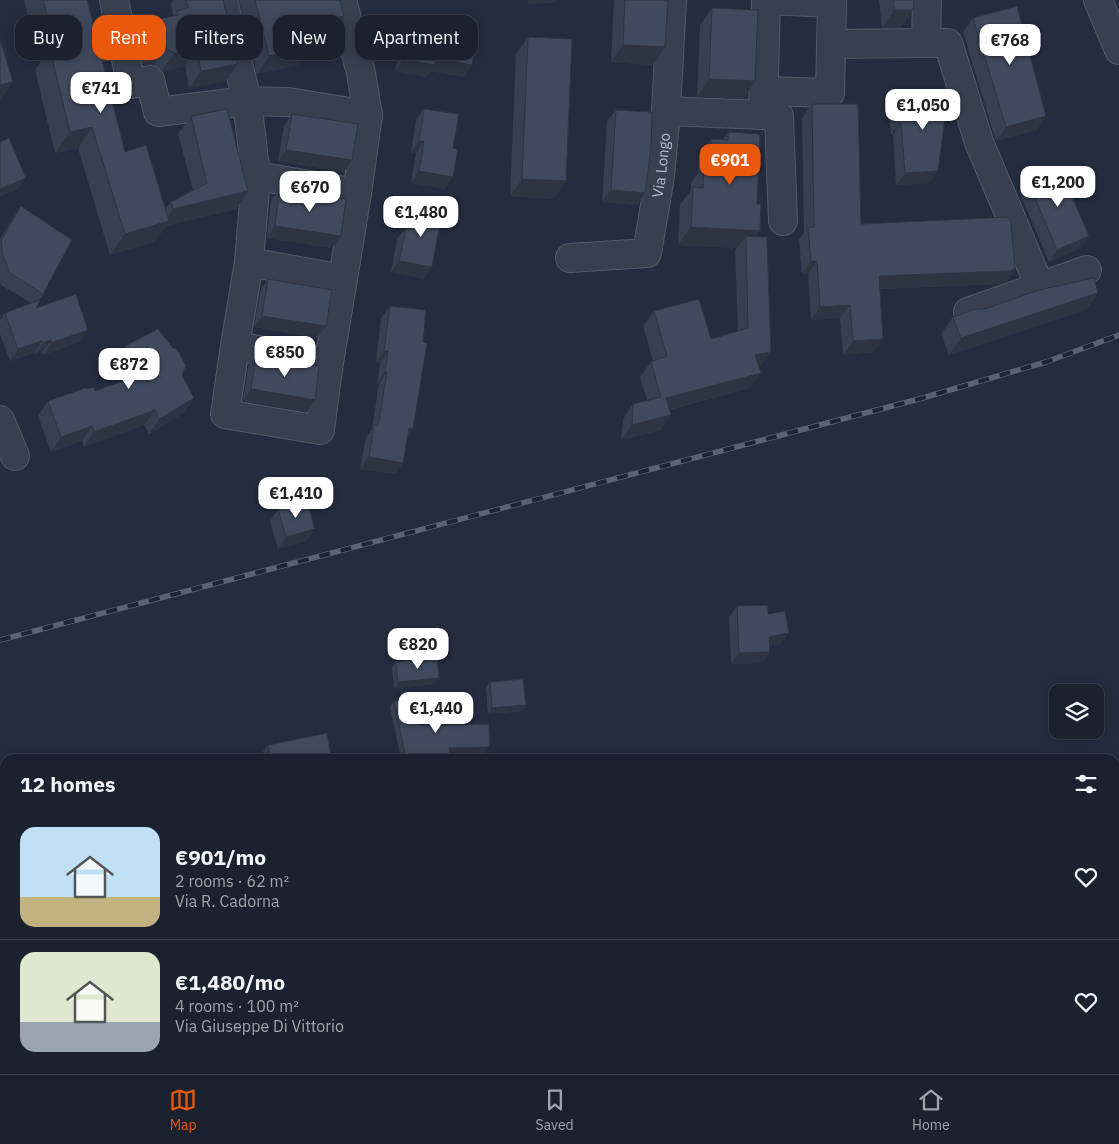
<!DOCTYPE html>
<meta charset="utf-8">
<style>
:root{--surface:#1b212f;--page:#242937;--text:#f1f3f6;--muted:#a0a3aa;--line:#393e4b;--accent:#ea580c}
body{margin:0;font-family:"IBM Plex Sans",sans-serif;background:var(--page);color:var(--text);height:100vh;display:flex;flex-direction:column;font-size:19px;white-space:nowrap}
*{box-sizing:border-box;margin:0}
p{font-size:16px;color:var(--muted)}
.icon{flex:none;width:28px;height:28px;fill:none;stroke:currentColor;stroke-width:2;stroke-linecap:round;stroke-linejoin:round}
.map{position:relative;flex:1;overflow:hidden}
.sheet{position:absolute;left:0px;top:754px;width:1120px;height:321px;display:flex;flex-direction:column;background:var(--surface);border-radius:15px 15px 0 0;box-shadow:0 2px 12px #0003,0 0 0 1px var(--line)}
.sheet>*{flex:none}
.guide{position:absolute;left:15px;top:15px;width:500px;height:45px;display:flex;gap:10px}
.buttons{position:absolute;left:1049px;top:684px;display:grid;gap:10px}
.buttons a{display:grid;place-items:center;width:55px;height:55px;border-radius:10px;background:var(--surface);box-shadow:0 2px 12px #0003,0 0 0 1px var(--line);font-size:25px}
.price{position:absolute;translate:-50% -42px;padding:0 11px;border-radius:10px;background:#fff;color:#222;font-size:16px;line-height:32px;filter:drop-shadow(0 1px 2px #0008)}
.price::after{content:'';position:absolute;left:50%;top:30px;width:15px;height:11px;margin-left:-8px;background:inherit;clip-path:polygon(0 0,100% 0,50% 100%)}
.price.on{background:var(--accent);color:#fff}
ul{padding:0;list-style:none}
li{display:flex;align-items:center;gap:15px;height:125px;padding:0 20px}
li+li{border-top:1px solid var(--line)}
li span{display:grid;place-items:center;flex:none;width:140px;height:100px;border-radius:15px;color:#555}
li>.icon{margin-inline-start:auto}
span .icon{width:60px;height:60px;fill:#fffc;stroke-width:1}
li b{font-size:21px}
h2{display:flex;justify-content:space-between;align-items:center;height:60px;padding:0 20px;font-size:21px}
.tag{padding:0 18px;border-radius:15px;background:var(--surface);box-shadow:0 2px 12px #0003,0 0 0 1px var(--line);font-size:18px;line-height:45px}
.tag.on{background:var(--accent);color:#fff}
.menu{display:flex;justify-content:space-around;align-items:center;height:70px;border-top:1px solid var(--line);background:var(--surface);font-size:14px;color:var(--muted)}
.menu a{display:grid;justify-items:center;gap:2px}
.menu .on{color:var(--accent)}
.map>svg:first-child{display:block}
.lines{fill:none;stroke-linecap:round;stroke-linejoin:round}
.stream{stroke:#374566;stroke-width:8}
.minor-casing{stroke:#535a6a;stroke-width:30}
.tertiary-casing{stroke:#535a6a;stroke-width:30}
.secondary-casing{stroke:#535a6a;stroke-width:30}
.primary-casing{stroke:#414858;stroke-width:30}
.minor{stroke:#383f4f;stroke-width:28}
.tertiary{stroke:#383f4f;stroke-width:28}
.secondary{stroke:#464d62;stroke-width:28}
.primary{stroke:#565d6f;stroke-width:28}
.rail-casing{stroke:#5a6276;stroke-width:5.5}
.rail{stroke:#1d2434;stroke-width:4;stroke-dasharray:11;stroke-linecap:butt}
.wall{fill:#374051}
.shaded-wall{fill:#2d3442}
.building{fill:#404a5e;stroke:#2d3442}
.labels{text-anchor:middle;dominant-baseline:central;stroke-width:5;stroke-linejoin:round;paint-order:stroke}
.street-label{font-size:15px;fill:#b4baca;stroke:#1d2434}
</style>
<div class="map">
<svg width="1119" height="1074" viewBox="0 0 1119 1074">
<rect width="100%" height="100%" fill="#242c3f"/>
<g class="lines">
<g class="stream">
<polyline points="0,1060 5,1061"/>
<polyline points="24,1070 30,1074"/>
</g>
<g class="minor-casing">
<g id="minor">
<polyline points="114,0 131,84 150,80 158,112 247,101 256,176 357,193 368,115"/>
<polyline points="223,0 247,101 288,102 368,115 361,73 342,0"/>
<polyline points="927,0 926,43 948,43 979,142 1040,287"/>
<polyline points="831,44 926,43"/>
<polyline points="764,91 830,93 832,3 766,0"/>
<polyline points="666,111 763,115 766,0"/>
<polyline points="763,115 779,116 783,221"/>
<polyline points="256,176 249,262 343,279 357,193"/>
<path id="s1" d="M570,258L647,253L660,176L666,111L672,0"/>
<polyline points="249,262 235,346 329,362 343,279"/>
<polyline points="968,312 1087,270"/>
<polyline points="235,346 225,414 320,430 329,362"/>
<polyline points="0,420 15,456"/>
</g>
</g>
<g class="tertiary-casing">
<polyline id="tertiary" points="1098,0 1119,50"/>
</g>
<g class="secondary-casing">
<g id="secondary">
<polyline points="1115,865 1119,863"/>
<polyline points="962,1074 963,1070"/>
</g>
</g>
<g class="primary-casing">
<g id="primary">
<polyline points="1115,948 1119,940"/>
<polyline points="1054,1074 1056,1070"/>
<polyline points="1113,1074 1119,1065"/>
</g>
</g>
<use href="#minor" class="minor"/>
<use href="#tertiary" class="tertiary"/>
<use href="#secondary" class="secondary"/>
<use href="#primary" class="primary"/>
<g class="rail-casing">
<polyline id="rail" points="0,640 919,399 1046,362 1119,335"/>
</g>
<use href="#rail" class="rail"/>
</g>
<g class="wall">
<polygon points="24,0 87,0 125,152 165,209 171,202 193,190 178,134 191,116 248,191 236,209 166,226 154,242 110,255 78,148 55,153 35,70 40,63"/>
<polygon points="173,0 223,0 238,64 226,81 189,88 185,66 162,71 154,65 143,65 138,38 150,21 173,16 171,3"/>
<polygon points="239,0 340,0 331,34 308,39 298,65 257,74"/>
<polygon points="614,0 668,0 665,47 653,65 611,62"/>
<polygon points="879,0 914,0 901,28 882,28"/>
<polygon points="712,8 755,81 743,99 697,97 700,25"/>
<polygon points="973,18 1037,130 996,141 963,32"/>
<polygon points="411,24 442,31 446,25 464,77 431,71 426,77 395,71 402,36"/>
<polygon points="528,37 554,199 510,196 516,54"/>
<polygon points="897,100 930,183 896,185 893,135 891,135 889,112"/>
<polygon points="812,104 861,224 1015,269 1006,282 1000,284 880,289 874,352 843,355 840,318 811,320 808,274 802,274 799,240 804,232 802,118"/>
<polygon points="424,109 445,189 411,183 416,153 411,152 416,120"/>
<polygon points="616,110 645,193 637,205 602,202 607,121"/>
<polygon points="292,114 344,172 278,161 284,126"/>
<polygon points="728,132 757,204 756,236 761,366 759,367 750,388 669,410 661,430 621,440 623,419 633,404 647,400 640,377 651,362 653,361 643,326 654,311 711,339 738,331 735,250 737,248 678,245 680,205 691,190 691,182 698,173 699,156 711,139 723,140"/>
<polygon points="1027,179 1089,236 1081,248 1049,262 1019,191"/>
<polygon points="279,190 332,248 267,238 271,201"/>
<polygon points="21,206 43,294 38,301 36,308 80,342 43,355 42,352 35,354 34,353 10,361 0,334 0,320 5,313 31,303 1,285 0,282 0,239 13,218"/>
<polygon points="414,209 424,279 391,272 397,239 404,230 405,221"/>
<polygon points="268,279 326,326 317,338 254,327 260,291"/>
<polygon points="1098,293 1086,310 949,355 941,334 953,317 985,309"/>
<polygon points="390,306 407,438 395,474 360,469 366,437 372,429 379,384 377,384 380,363 376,362 381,318"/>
<polygon points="125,346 182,375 184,413 149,434 144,425 84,447 82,441 51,452 38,416 48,401 86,389 95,391 124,381 115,361"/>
<polygon points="256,355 315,400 307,412 243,401 248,367"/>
<polygon points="278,509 307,541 278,549 270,521"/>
<polygon points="737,606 768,614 781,644 769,646 770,652 762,663 731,664 729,617"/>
<polygon points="396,662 435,684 394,688 392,668"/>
<polygon points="490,682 526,705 522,711 488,714 486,688"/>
<polygon points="394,701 421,725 485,753 449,754 450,759 401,759 390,707"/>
<polygon points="268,745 332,759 265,759 263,751"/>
</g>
<g class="shaded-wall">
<polygon points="529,0 557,0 555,3 526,4"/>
<polygon points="894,10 913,10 901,28 882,28"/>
<polygon points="344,16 331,34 292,42 305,24"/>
<polygon points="623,45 665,47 653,65 611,62"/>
<polygon points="310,47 298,65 257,74 269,56"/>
<polygon points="156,48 166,48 154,65 143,65"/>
<polygon points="197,49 185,66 162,71 174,53"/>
<polygon points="436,58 472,65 464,77 431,71 426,77 395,71 403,59"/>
<polygon points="238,64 226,81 189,88 201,71"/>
<polygon points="709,79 755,81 743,99 697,97"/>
<polygon points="13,82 0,100 0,85"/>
<polygon points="1046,116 1037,130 996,141 1006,127"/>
<polygon points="899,123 901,123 893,135 891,135"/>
<polygon points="92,127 78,148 55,153 70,132"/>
<polygon points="419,141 424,141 416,153 411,152"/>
<polygon points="286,150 352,160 344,172 278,161"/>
<polygon points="419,171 453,177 445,189 411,183"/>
<polygon points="938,171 930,183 896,185 905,173"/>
<polygon points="26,178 18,189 0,197 0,189"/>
<polygon points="522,179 566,181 554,199 510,196"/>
<polygon points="611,190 645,193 637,205 602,202"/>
<polygon points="248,191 236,209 166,226 154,242 110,255 125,234 164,223 173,209"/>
<polygon points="275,226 341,236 332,248 267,238"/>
<polygon points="691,227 760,231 748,248 746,236 737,248 678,245"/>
<polygon points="1089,236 1081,248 1049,262 1057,250"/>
<polygon points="399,261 432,267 424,279 391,272"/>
<polygon points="811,261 817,261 808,274 802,274"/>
<polygon points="1015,269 1006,282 1000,284 870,289 879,276"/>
<polygon points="1098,293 1086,310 949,355 961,338"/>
<polygon points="850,305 840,318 811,320 820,307"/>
<polygon points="262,316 326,326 317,338 254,327"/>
<polygon points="88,330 80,342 43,355 51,343"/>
<polygon points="883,339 874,352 843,355 853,341"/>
<polygon points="51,340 42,352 35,354 43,343"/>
<polygon points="42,341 34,353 10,361 18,349"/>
<polygon points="384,351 388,351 380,363 376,362"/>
<polygon points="771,352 761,366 745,370 755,355"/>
<polygon points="385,372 387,372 379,384 377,384"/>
<polygon points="761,373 750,388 655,413 666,398"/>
<polygon points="251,389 315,400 307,412 243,401"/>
<polygon points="194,398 184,413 149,434 159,419"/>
<polygon points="155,410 144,425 84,447 94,432"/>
<polygon points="671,415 661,430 621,440 632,425"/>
<polygon points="92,426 82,441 51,452 61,437"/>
<polygon points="409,428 413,429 405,441"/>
<polygon points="369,457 403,463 395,474 360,469"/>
<polygon points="315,529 307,541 278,549 286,537"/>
<polygon points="789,633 781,644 761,648 769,637"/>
<polygon points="770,652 762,663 731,664 739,653"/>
<polygon points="439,678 435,684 394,688 398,682"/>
<polygon points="526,705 522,711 488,714 492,708"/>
<polygon points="490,747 485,753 445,754 449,748"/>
</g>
<g class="building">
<polygon points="43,0 87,0 125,152 146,145 169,221 125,234 92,127 70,132 50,49 56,48"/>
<polygon points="186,0 223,0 238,64 201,71 197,49 174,53 166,48 156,48 150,21 178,15 177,11 188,8"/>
<polygon points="255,0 340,0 344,16 305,24 310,47 269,56"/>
<polygon points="625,0 668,0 665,47 623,45"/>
<polygon points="893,0 914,0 913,10 894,10"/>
<polygon points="1017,6 1046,116 1006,127 973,18"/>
<polygon points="712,8 758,10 755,81 709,79"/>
<polygon points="411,24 445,31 446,25 479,31 472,65 436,58 435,65 403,59"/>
<polygon points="528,37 572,39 566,181 522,179"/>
<polygon points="1,42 13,82 0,85 0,43"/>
<polygon points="942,90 947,104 938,171 905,173 901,123 899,123 897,100 923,98 928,91"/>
<polygon points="812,104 858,104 861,224 1008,217 1011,223 1015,269 1009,271 879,276 883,339 853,341 850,305 820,307 817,261 811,261 808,227 814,227"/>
<polygon points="227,109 248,191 173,209 171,202 207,183 191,116"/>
<polygon points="424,109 459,114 453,148 458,149 453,177 419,171 424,141 419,141"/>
<polygon points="616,110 652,112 651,147 645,193 611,190"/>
<polygon points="292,114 358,124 352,160 286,150"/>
<polygon points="728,132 760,134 757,204 761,204 760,231 691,227 693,187 703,188 704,164 710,165 711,139 728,140"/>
<polygon points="9,138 26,178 0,189 0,142"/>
<polygon points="1059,166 1089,236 1057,250 1027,179"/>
<polygon points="279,190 346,199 341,236 275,226"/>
<polygon points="21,206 72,240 43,294 10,273 3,256 1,241"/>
<polygon points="414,209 442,213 432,267 399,261 406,228 410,229"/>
<polygon points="746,236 767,237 771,352 755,355 761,373 666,398 671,415 632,425 633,404 661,397 651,362 667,356 654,311 699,299 711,339 748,328"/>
<polygon points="1094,278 1098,293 961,338 953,317 976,309 985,309 1039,290"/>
<polygon points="268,279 332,290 326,326 262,316"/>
<polygon points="76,294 88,330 51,343 51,340 43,343 42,341 18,349 5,313 40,300 36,308"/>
<polygon points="390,306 426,310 423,342 427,343 413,429 409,428 403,463 369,457 374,425 378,426 387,372 385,372 388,351 384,351"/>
<polygon points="158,329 173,348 177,349 186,366 182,375 194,398 159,419 155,410 94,432 92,426 61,437 48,401 85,388 86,389 94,387 95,391 139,375 125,346"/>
<polygon points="256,355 319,366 315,400 251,389"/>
<polygon points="307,501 315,529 286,537 278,509"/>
<polygon points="768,605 768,614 785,611 789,633 769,637 770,652 739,653 737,606"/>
<polygon points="437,657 439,678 398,682 396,662"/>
<polygon points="523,679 526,705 492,708 490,682"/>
<polygon points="417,698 421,725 489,724 490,747 449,748 450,759 405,759 406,759 394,701"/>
<polygon points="327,733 332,759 270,759 268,745"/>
</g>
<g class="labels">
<g class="street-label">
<text stroke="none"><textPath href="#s1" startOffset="166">Via Longo</textPath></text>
</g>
</g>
</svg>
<div class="buttons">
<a><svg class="icon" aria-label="layers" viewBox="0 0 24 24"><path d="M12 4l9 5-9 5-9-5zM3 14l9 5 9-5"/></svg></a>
</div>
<b class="price" style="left:1010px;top:66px">€768</b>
<b class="price" style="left:101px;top:114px">€741</b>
<b class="price" style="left:923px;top:131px">€1,050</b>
<b class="price on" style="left:730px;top:186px">€901</b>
<b class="price" style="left:1058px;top:208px">€1,200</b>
<b class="price" style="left:310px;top:213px">€670</b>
<b class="price" style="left:421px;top:238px">€1,480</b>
<b class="price" style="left:285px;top:378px">€850</b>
<b class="price" style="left:129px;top:390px">€872</b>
<b class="price" style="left:296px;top:519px">€1,410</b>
<b class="price" style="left:418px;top:670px">€820</b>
<b class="price" style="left:436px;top:734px">€1,440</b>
<div class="guide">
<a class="tag">Buy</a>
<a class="tag on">Rent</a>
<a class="tag">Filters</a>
<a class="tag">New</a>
<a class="tag">Apartment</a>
</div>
<section class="sheet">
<h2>12 homes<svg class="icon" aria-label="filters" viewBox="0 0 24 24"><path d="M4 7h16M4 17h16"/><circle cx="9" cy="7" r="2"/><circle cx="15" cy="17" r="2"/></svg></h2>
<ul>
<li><span style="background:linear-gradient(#bfe0f5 70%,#c2b280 0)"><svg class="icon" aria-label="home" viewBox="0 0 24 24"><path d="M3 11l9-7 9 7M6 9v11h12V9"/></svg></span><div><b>€901/mo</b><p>2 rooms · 62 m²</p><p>Via R. Cadorna</p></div><svg class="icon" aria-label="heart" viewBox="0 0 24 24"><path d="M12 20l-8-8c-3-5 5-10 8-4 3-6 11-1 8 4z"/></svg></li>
<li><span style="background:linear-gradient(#dfe7d0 70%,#9aa5b1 0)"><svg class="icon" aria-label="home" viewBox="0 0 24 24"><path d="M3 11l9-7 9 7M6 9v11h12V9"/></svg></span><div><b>€1,480/mo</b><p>4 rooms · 100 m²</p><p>Via Giuseppe Di Vittorio</p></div><svg class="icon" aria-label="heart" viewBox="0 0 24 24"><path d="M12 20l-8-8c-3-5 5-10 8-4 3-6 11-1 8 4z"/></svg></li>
</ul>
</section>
</div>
<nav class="menu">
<a class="on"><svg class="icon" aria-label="map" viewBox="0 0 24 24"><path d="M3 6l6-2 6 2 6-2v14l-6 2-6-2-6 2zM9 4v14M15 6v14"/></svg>Map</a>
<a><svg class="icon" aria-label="saved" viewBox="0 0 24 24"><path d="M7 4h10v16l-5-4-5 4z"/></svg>Saved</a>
<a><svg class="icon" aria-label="home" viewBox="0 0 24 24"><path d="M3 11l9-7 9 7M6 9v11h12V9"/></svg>Home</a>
</nav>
